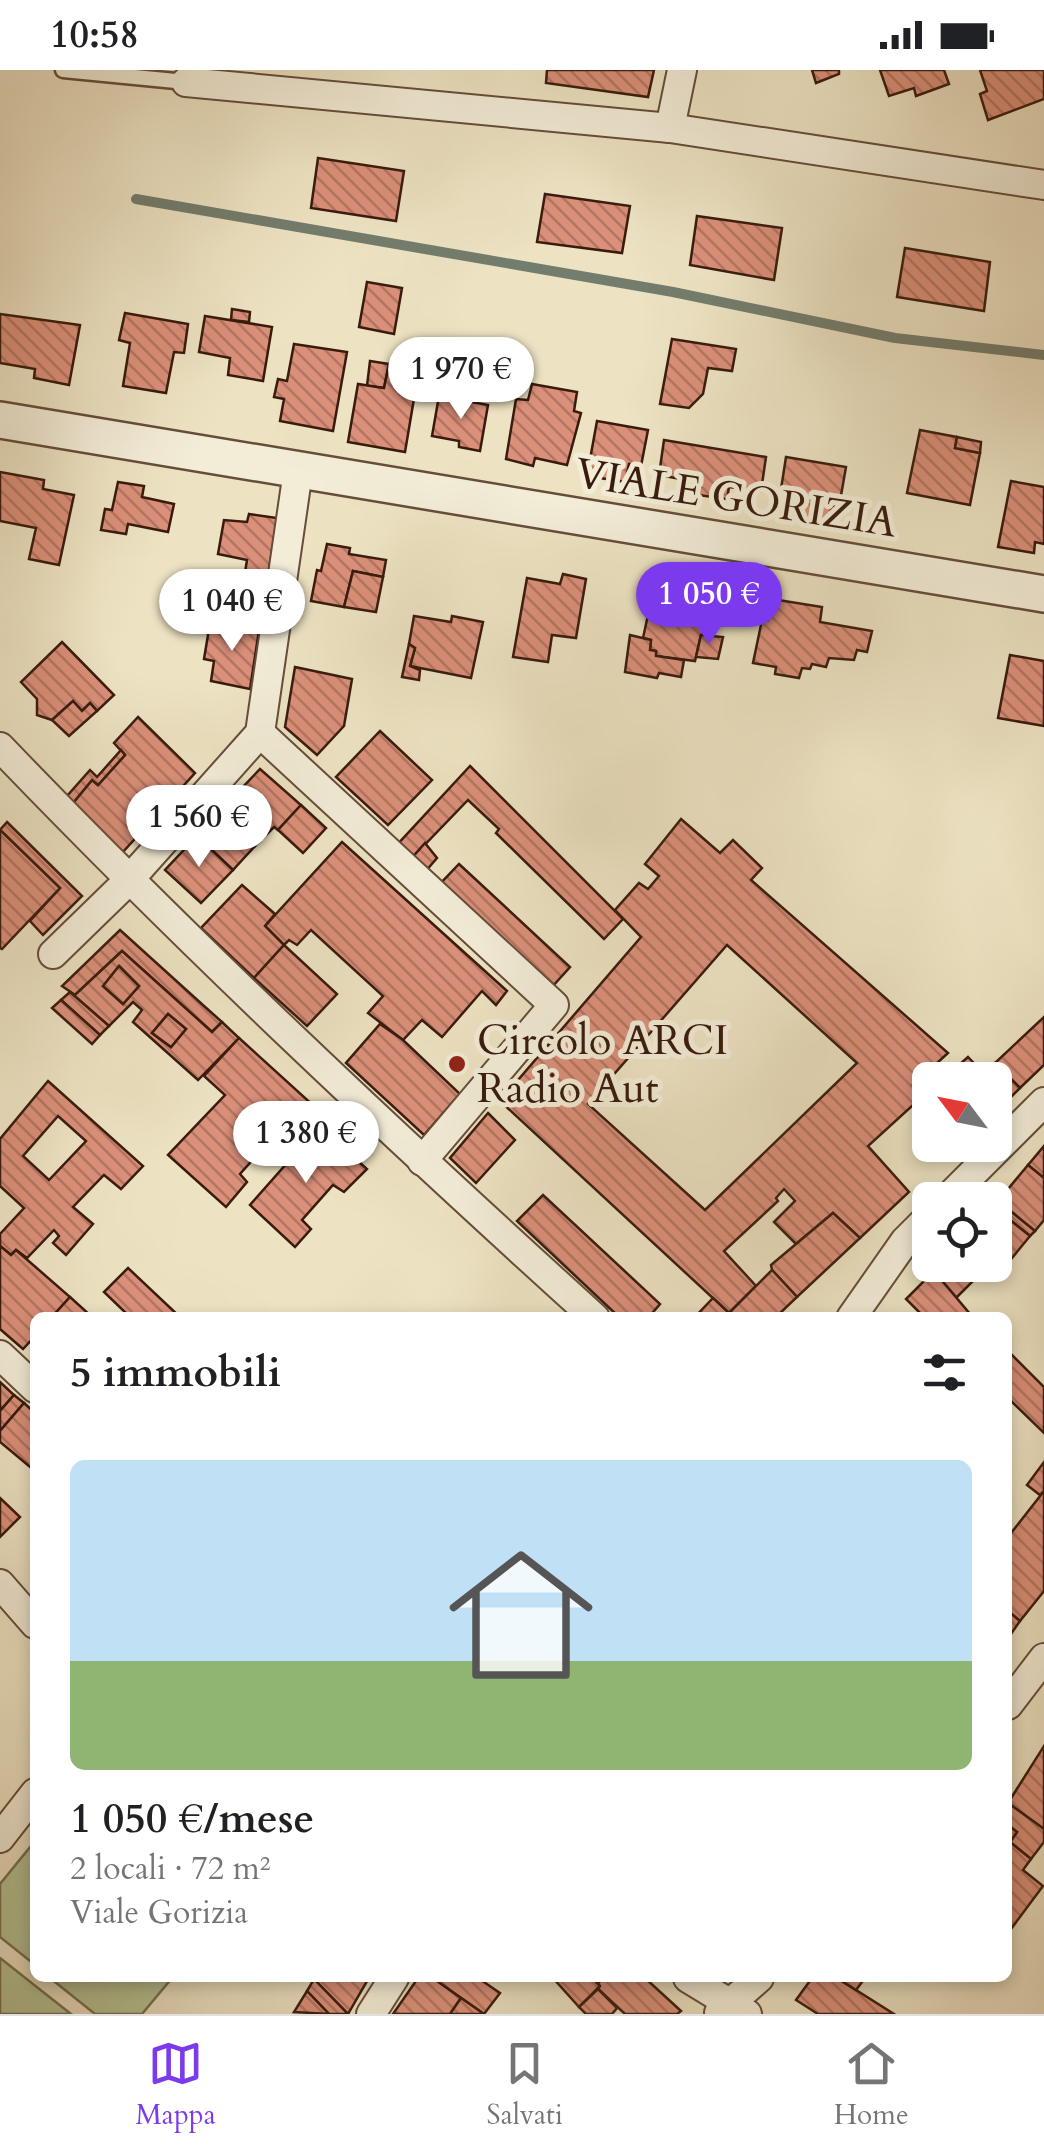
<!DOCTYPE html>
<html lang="it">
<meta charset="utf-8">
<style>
:root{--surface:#fff;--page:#f6f6f6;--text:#202124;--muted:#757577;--line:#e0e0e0;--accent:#7c3aed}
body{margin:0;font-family:Cardo,serif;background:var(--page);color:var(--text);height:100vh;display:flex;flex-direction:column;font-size:38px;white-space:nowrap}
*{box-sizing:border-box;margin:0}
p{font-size:32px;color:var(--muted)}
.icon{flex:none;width:55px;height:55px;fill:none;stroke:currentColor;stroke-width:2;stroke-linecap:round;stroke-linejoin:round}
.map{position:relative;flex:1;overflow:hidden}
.drawer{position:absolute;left:30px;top:1242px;width:982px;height:670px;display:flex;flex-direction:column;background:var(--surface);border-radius:15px;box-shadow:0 5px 15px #0003}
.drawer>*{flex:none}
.needle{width:65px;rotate:302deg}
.controls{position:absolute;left:912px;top:992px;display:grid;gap:20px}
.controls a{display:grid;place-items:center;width:100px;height:100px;border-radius:15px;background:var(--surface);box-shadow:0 5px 15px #0003;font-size:50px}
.price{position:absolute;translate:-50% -85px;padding:0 22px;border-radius:35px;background:#fff;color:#222;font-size:32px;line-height:65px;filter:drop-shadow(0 2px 5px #0008)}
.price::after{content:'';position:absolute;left:50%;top:60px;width:30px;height:22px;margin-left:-15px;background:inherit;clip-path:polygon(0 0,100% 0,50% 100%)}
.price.selected{background:var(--accent);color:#fff}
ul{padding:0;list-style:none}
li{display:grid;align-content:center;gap:20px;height:530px;padding:0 40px}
li span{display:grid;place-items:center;height:310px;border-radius:15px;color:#555}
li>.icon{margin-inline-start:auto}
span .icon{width:180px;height:180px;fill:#fffc;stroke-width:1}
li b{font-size:42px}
h2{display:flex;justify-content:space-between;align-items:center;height:120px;padding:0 40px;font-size:42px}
.status{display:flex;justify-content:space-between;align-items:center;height:70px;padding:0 50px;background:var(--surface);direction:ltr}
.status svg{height:28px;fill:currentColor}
.tab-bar{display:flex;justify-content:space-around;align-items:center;height:140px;border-top:2px solid var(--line);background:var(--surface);font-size:28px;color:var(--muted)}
.tab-bar a{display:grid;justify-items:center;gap:5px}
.tab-bar .selected{color:var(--accent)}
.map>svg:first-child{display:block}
.grass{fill:#b5c496;stroke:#767052;stroke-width:2.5}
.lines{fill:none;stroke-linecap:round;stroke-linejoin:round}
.stream{stroke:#737d6d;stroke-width:10}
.building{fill:url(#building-back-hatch);stroke:#381b0d;stroke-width:2.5;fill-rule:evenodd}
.service-casing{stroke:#654d3a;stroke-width:19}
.minor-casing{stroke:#654d3a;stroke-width:32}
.tertiary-casing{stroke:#654d3a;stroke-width:40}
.service{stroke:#f3edd8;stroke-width:14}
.minor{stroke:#f3edd8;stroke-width:28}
.tertiary{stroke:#f3edd8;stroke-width:35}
.poi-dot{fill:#8f2418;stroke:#f3edd8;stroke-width:4}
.labels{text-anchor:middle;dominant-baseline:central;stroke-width:10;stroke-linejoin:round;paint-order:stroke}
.street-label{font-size:42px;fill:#381b0d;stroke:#f3edd8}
.poi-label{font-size:42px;fill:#381b0d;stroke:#f3edd8;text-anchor:start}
</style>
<div class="status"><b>10:58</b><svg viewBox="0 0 49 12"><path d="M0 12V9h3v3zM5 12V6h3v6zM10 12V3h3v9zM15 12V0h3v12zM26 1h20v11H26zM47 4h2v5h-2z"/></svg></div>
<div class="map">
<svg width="1044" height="1944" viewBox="0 0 1044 1944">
<defs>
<pattern id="building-back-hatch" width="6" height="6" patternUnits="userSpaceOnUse" patternTransform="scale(2.5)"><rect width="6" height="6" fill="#db907a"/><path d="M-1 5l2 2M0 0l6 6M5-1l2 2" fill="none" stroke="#b37562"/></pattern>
</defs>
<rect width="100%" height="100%" fill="#ede3c3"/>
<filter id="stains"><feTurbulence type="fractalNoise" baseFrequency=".002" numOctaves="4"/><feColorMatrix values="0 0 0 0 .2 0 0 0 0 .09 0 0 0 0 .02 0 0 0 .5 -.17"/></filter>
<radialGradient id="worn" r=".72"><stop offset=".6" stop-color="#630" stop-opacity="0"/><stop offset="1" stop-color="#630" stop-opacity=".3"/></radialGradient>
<g class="grass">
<polygon points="35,1771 35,1895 0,1867 0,1814"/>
<polygon points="0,1888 71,1944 0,1944"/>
<polygon points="50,1908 172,1908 142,1944 95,1944"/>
</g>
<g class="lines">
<polyline class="stream" points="136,129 673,222 895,268 1044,285"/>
</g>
<g class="building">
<polygon points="547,0 654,0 648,27 546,13"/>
<polygon points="812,0 839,0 839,4 816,13"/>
<polygon points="880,0 944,0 949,14 916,26 914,18 889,26"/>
<polygon points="980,0 1044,0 1044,29 988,50 980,24 987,21"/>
<polygon points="318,88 404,101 396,151 311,138"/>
<polygon points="545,124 630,136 622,183 537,172"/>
<polygon points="697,146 782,158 774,210 690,195"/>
<polygon points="905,178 990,192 984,241 897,227"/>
<polygon points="367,212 402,218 394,264 359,257"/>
<polygon points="232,239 250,242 249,252 231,250"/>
<polygon points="125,243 188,254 184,283 174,282 166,323 123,316 130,273 119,270"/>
<polygon points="0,244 80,255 69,315 34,308 35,299 0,293"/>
<polygon points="205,246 272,257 263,311 228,305 230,288 199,282"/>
<polygon points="672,269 736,279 732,301 708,298 703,324 689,338 660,334"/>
<polygon points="294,274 347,282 333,361 280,351 284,329 274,327 278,309 287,311"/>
<polygon points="370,291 389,294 384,318 367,316"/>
<polygon points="389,294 419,299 405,382 348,372 358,314 384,318"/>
<polygon points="532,314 577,322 574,341 581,343 567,395 535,388 533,396 506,389 516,329 528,330"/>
<polygon points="439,326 488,335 480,381 459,377 459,371 432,366"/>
<polygon points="597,351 648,360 641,396 629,394 625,412 587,406"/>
<polygon points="920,360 957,367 955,378 980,383 970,435 907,423"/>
<polygon points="957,367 981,372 980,383 955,378"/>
<polygon points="664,370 766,387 761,421 729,417 727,429 684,423 686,410 659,405"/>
<polygon points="786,387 846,397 839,437 832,437 827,455 792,449 795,435 779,432"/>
<polygon points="0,402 44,410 43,419 74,425 59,495 29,489 36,458 0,451"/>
<polygon points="1011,411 1044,417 1044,474 1035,472 1034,483 998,477"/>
<polygon points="118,412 144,416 142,427 174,434 168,462 128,454 126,464 101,460 105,439 112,440"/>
<polygon points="779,432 795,435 792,449 777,447"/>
<polygon points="249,444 277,448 266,520 243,515 247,490 218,484 224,450 247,452"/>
<polygon points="327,474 350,478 349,484 386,490 383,507 353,501 344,537 311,531 317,500 321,501"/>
<polygon points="353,501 383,507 376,542 344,537"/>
<polygon points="563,504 586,509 576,568 552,565 548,592 513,587 527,508 560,514"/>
<polygon points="656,508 716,519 709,565 701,565 695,591 656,586 656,581 650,580 651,570 643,568"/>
<polygon points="772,529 822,537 820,552 872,561 867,582 857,580 854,590 829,588 826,597 812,594 810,599 802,598 799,608 775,604 776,597 753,593 762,550 768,550"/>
<polygon points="414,546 451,552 452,546 483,552 471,608 410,596 415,578 409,574"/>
<polygon points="210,553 259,560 250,619 211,611 214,591 204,589"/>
<polygon points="630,565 651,570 650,580 656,581 656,586 684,590 681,607 659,603 657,608 625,602"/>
<polygon points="701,565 723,567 718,589 696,587"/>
<polygon points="62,572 114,625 97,641 90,633 82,641 73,631 52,650 37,645 37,629 21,612"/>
<polygon points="409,574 415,578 410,596 420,600 419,610 402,607"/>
<polygon points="1010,585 1044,591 1044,656 998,648"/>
<polygon points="295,597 352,609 344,656 317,685 285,657"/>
<polygon points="73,631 82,641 90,633 97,641 69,666 52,650"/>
<polygon points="138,647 195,703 122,783 73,733 92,710 98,715 125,685 114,673"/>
<polygon points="380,661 432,710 388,755 336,707"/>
<polygon points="121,680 125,685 98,715 92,710 73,733 67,726 90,700 97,707"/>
<polygon points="470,696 623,849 604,869 496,763 499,759 468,730 411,789 396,776"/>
<polygon points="260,699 301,735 278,760 274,757 255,776 218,743"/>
<polygon points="301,735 326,758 303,783 278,760"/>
<polygon points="218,743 255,776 233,800 197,766"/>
<path d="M681,749L720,783L733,770L762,798L751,810L948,983L913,1015L923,1026L868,1076L909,1122L860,1168L833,1143L796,1174L774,1152L795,1131L784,1119L776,1128L778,1131L724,1181L756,1216L729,1243L500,1031L641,867L615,840L639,813L648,819L659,806L645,794ZM727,875L857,993L705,1140L588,1034Z"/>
<polygon points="7,752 82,826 43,865 30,851 60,818 0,760"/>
<polygon points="0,760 60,818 2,879 0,878"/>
<polygon points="197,766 233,800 201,833 165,800"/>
<polygon points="342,772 507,921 496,935 482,921 442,967 422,950 403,970 368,943 383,926 311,860 297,875 289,870 284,875 265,856"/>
<polygon points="425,773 437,788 425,802 411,789"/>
<polygon points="459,794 570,897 552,917 439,815"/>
<polygon points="242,815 275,844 265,856 284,875 254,908 201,858"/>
<polygon points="120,860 204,936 222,952 212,962 122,881 75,925 62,916"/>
<polygon points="284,875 337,924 307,956 254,908"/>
<path d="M122,881L212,962L222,952L239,968L198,1010L133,952L142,940L133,932L109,956L70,922L75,925ZM119,896L139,916L123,934L103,916ZM168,944L186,959L171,977L152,963Z"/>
<polygon points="119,896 139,916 123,934 103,916"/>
<polygon points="70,922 109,956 100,965 61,930"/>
<polygon points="61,930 100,965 92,974 52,938"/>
<polygon points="168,944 186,959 171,977 152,963"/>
<polygon points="1044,947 1044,995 1020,1018 995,993"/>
<polygon points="380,954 403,970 460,1024 424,1065 346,993"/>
<polygon points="239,968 315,1037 267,1090 258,1084 240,1104 247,1112 226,1137 168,1085 225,1025 204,1006"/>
<polygon points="968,987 990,1010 942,1010"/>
<polygon points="995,993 1020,1018 1008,1030 995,1016 995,1010 990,1010 984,1004"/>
<path d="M48,1011L143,1096L121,1119L104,1105L73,1137L93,1154L66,1185L53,1173L59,1166L54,1160L27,1188L16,1180L11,1185L0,1176V1164L24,1138L0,1116V1069ZM58,1046L86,1071L49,1110L23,1086Z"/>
<polygon points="995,1016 1008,1030 995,1041"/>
<polygon points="930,1020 930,1051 914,1034"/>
<polygon points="488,1043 515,1070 476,1113 450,1088"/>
<polygon points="329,1065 367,1099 344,1122 333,1115 302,1150 311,1159 295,1177 250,1135 311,1066 320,1074"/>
<polygon points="1044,1076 1044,1108 1028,1095"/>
<polygon points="1028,1095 1044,1108 1044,1150 1035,1161 998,1131"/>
<polygon points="543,1125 660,1234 648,1248 620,1248 517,1151"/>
<polygon points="998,1131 1035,1161 1030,1166 995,1138"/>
<polygon points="995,1138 1030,1166 1012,1188 995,1173"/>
<polygon points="833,1143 860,1168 797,1227 772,1200 771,1195"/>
<polygon points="0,1176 11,1185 16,1180 70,1227 51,1248 35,1248 35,1266 23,1279 0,1259"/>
<polygon points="940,1195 989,1195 955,1229 934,1201"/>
<polygon points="128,1198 181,1248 122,1248 126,1243 104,1222"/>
<polygon points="772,1200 797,1227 775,1248 734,1248 729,1243"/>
<polygon points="934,1201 970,1244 966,1248 925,1248 906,1229"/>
<polygon points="70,1227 91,1246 89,1248 51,1248"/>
<polygon points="713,1228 729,1243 734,1248 694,1248"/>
<polygon points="1008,1281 1044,1317 1044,1363 1008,1328"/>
<polygon points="0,1312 14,1325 0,1341"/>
<polygon points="14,1325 24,1333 0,1361 0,1341"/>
<polygon points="24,1333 35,1343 35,1401 0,1372 0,1361"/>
<polygon points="1044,1392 1044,1421 1040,1425 1027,1415"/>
<polygon points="1044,1421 1044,1521 1020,1551 1008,1541 1008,1467"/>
<polygon points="0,1428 20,1447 0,1467"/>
<polygon points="1008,1541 1020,1551 1008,1568"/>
<polygon points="1044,1676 1044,1759 1008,1733"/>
<polygon points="1008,1733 1044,1759 1044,1772 1031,1789 1010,1772 1017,1762 1008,1755"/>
<polygon points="1008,1755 1017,1762 1010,1772 1031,1789 1023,1800 1043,1816 1008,1863"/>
<polygon points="312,1908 363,1908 367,1911 348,1944"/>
<polygon points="418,1908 433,1908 461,1928 450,1944 393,1944"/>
<polygon points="433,1908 478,1908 500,1923 484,1944"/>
<polygon points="553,1908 592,1908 600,1916 579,1937"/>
<polygon points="604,1908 645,1908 681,1941 677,1944 625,1944 598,1919 600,1916 598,1913"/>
<polygon points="812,1908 837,1908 894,1944 818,1944 796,1930"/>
<polygon points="837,1908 865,1908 856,1920"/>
<polygon points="314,1909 348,1944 329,1944 307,1921"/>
<polygon points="598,1919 617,1938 612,1944 586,1944 579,1937"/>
<polygon points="307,1921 329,1944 294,1942"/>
<polygon points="461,1928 484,1944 450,1944"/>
</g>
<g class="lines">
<g class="service-casing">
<polyline id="service" points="63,0 186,12"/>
</g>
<g class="minor-casing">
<g id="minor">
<polyline points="186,12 670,58 1044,115"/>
<polyline points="670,58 682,0"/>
<polyline points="260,663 554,935 422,1091"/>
<path d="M0,677C190,875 391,1063 595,1248"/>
<polyline points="53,884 128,811 260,663 298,401"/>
<polyline points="946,1130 1044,1032"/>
<polyline points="851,1248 905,1171 930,1146"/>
<polyline points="0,1285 35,1318"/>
<polyline points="0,1514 35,1554"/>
<polyline points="1008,1635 1044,1588"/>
<polyline points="0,1768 35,1723"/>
<polyline points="688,1908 747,1944"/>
<polyline points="719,1943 759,1908"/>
<polyline points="371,1944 394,1908"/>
</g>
</g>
<g class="tertiary-casing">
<polyline id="tertiary" points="0,350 1044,524"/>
</g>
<use href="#service" class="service"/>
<use href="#minor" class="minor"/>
<use href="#tertiary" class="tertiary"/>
</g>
<circle class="poi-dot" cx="457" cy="994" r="10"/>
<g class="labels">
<g class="street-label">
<text transform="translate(736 428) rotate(9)">VIALE GORIZIA</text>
</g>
<g class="poi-label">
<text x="477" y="970">Circolo ARCI<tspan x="477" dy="48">Radio Aut</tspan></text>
</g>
</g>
<rect width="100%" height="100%" filter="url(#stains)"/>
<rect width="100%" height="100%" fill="url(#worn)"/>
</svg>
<div class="controls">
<a><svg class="needle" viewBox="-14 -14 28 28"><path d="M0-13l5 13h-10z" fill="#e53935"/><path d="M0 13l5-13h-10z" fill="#757577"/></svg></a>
<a><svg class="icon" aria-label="locate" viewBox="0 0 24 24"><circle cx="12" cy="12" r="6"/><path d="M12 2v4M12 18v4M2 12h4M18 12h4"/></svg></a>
</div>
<b class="price" style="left:461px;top:352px">1 970 €</b>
<b class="price selected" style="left:709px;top:577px">1 050 €</b>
<b class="price" style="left:232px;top:584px">1 040 €</b>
<b class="price" style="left:199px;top:800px">1 560 €</b>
<b class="price" style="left:306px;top:1116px">1 380 €</b>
<section class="drawer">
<h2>5 immobili<svg class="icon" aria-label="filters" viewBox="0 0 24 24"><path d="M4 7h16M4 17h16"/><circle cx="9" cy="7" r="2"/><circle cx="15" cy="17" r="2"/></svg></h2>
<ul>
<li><span style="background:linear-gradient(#bfe0f5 65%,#8fb573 0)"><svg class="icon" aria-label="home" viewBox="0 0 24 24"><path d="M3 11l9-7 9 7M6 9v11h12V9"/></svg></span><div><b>1 050 €/mese</b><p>2 locali · 72 m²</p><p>Viale Gorizia</p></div></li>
</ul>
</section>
</div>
<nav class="tab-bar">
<a class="selected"><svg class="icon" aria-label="map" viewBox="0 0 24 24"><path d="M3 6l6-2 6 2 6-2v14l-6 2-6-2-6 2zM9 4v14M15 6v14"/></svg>Mappa</a>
<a><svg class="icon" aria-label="saved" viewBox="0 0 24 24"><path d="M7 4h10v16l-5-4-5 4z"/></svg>Salvati</a>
<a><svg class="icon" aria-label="home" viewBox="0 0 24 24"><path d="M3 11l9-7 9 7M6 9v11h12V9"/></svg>Home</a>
</nav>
